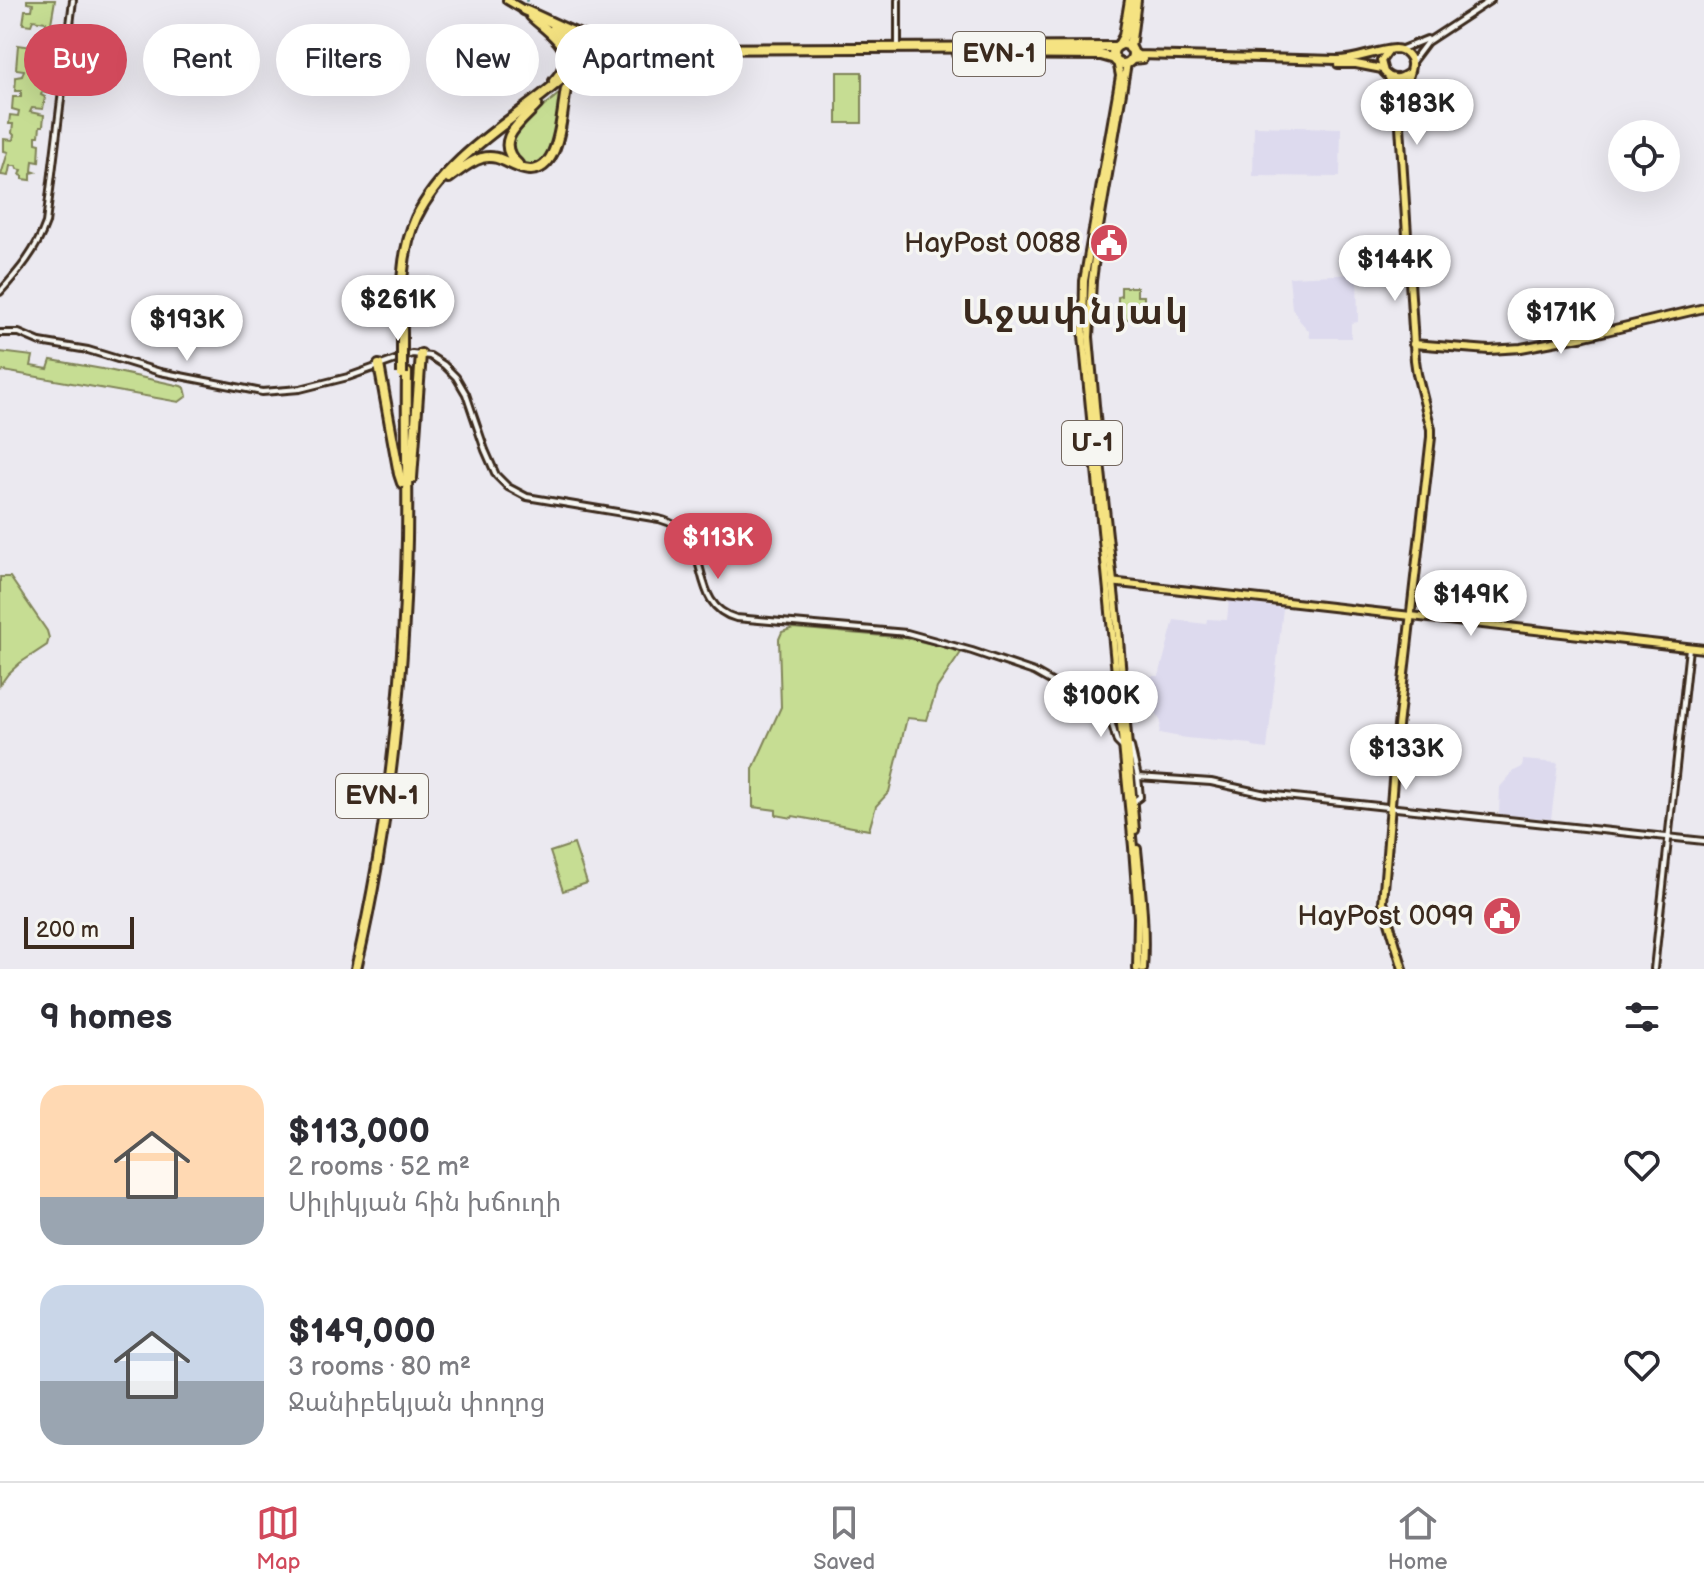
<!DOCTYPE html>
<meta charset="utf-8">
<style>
:root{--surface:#fff;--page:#f7f7f7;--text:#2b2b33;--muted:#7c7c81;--line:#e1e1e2;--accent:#d1495b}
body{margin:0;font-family:"Balsamiq Sans","Noto Sans Armenian",sans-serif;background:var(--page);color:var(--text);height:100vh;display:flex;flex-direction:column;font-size:30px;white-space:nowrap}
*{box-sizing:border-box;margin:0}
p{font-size:26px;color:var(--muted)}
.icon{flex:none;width:44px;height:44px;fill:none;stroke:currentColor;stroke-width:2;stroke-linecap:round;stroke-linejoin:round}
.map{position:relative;height:969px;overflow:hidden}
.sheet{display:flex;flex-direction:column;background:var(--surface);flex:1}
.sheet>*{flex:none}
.hud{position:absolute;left:24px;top:24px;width:800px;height:72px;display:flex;gap:16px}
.controls{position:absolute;left:1608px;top:120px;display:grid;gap:16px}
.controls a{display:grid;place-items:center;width:72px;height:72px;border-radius:50%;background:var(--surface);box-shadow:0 8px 32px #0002;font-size:40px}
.scale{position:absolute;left:24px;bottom:20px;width:110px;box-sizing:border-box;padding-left:8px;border:4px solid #3b2a1e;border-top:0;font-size:22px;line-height:28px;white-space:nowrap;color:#3b2a1e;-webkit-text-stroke:6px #f6f6f2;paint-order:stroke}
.price{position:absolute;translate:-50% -68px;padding:0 18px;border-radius:28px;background:#fff;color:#222;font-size:26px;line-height:52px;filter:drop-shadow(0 2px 4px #0008)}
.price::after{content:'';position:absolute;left:50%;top:48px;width:24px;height:18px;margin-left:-12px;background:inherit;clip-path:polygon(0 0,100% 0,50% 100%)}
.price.on{background:var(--accent);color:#fff}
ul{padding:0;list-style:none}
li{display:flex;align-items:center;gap:24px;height:200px;padding:0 40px}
li span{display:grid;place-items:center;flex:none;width:224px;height:160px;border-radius:24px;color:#555}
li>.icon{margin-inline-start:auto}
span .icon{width:96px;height:96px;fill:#fffc;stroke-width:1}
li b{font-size:34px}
h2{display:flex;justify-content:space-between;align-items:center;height:96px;padding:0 40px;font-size:34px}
.pill{padding:0 28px;border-radius:36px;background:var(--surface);box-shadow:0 8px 32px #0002;font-size:28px;line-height:72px}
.pill.on{background:var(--accent);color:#fff}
.menu{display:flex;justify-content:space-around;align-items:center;height:112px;border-top:2px solid var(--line);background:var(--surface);font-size:22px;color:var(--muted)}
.menu a{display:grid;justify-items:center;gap:4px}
.menu .on{color:var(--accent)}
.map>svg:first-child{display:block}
.built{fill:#dddaee}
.green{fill:#c6dd93;stroke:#808458;stroke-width:2}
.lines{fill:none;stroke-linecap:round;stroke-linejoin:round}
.stream{stroke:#689194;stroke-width:2}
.minor-casing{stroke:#3b2a1e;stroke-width:10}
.major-casing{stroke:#3b2a1e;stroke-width:12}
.highway-casing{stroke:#3b2a1e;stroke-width:14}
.minor{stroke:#f6f6f2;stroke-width:4}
.major{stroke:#f5e382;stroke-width:6}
.highway{stroke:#f5e382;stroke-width:8}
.highway-bridge-casing{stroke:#3b2a1e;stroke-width:14;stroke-linecap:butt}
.highway-bridge{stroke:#f5e382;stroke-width:8}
.labels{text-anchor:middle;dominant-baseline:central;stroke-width:7;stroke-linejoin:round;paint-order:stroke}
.shield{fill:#f6f6f2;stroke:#73675e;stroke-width:2}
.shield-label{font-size:26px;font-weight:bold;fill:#3b2a1e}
.poi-label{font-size:28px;fill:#3b2a1e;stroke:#f6f6f2;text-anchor:end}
.district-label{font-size:36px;font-weight:bold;letter-spacing:2px;fill:#3b2a1e;stroke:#f6f6f2}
</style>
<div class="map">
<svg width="1704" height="969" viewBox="0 0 1704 969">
<rect width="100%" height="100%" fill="#ebe9f0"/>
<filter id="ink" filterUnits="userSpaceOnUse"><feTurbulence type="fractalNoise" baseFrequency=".0125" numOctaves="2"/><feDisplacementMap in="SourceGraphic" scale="16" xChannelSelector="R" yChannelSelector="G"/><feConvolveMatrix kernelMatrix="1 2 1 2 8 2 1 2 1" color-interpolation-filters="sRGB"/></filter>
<g filter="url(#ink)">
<g class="built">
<polygon points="1254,126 1341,128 1340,177 1253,176"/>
<polygon points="1357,274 1358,322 1351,323 1351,338 1310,338 1309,331 1300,321 1292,308 1289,277"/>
<polygon points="1229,601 1283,608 1267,749 1253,747 1252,744 1186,738 1159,733 1161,722 1154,709 1141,699 1147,676 1159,676 1174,620 1206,624 1207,619 1227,620"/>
<polygon points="1523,760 1558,763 1551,819 1499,814 1500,787 1514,771 1522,767"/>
</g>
<g class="green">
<polygon points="27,0 55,0 51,23 58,24 58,31 45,30 46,22 33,20 31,25 23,24 25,10 32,10 33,4 27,3"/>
<polygon points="18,45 33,47 32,56 26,56 26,63 37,64 38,58 52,59 53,61 64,62 63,72 48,71 46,93 42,92 41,95 45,97 43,109 32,108 30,112 44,115 43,126 40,126 39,136 36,136 36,143 40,144 39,162 33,161 32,171 35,172 31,173 31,180 23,179 23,176 20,175 22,170 17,169 16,166 10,166 8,176 1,175 8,152 4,151 4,139 13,140 14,135 12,133 13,124 9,124 10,115 18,116 19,111 12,109 13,97 21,97 21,91 15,91 16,77 22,76 24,70 16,69"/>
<rect x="837" y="72" width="25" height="51"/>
<path d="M562,91C558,112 557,167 529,165C519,164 515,157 511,150L514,132Z"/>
<polygon points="1121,287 1137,287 1137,296 1144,296 1144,318 1125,319 1125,314 1122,314 1121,319 1118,319 1118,297 1121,296"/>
<polygon points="0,352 33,356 31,366 48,369 51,360 108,370 181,386 185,388 187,396 179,402 4,371 0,372"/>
<polygon points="0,577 10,577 47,631 49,638 47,645 20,663 8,674 0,685"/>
<polygon points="793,628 906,638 962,651 937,688 927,720 907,718 889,792 876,806 869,830 793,816 792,818 776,815 776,810 753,807 753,769 781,707 779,639 782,632"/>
<polygon points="574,844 587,883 563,891 550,852"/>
</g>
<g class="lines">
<polyline class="stream" points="526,1 528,0"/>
<g class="minor-casing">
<g id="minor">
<polyline points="898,47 898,0"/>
<polyline points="1402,49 1427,39"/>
<polyline points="1412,62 1427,42 1491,0"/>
<path d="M0,292C19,271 36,251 46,223L73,0"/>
<path d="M0,333H19L40,342L88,350L160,372L262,392L300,389L348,377L412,354L430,356L444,365L456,377L466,394L485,450L496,475L508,487L527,497L659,519C718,534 684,604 736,618L907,633L972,651L1034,672L1103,711L1111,721L1117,742L1122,747"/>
<polyline points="1103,711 1110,708 1112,692 1118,686"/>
<polyline points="1131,747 1138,777 1140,797 1133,802"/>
<polyline points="1138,777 1211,782 1266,794 1704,841"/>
<polyline points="1654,969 1689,648"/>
</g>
</g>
<g class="major-casing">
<g id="major">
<polyline points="507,0 524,10"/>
<path d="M1132,51L1138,55L1337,60C1357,60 1376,50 1395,49C1404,49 1412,57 1411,66C1409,81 1399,94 1399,110L1415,360L1417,374L1431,429V437L1396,744L1383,902L1403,969"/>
<path d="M1388,51L1381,61L1384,72C1391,80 1399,80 1407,74"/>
<polyline points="1131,60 1143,59"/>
<polyline points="1117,61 1120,76 1084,281 1083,336 1133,847 1138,917 1137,969"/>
<polyline points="1127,63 1099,227 1092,281 1089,337 1100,462 1118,628 1135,830"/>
<polyline points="1338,64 1356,64 1382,69"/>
<polyline points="1389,77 1396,105"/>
<polyline points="1413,344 1489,350 1521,348 1585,336 1704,308"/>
<polyline points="1110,582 1704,649"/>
<path d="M1137,849C1141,889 1146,929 1143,969"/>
</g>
</g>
<g class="highway-casing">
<g id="highway">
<path d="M524,10C558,24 587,43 624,45"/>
<path d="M531,16C551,35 582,51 554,81"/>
<path d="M554,28C569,39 572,52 569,69"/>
<circle cx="1123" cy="54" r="10"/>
<polyline points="1119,45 1124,36 1130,0"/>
<polyline points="1130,48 1136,0"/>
<polyline points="957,54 1101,55 1115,59"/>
<path d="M518,164C492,141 521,122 537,105"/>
<path d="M449,178C459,171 470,161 482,158C496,154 505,162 518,167C561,185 561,114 566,89"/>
<path d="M402,333C401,294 400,254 416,218C442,164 496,131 542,95C559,82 577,64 597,55C609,50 620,50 633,49L1116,47"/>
<polyline points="379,365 399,474 402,483"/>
<polyline points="412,478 421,354"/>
<path d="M356,969C389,828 404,683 407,539C408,484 406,428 407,373"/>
</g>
</g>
<use href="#minor" class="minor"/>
<use href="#major" class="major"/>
<use href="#highway" class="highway"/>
<g class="highway-bridge-casing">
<polyline id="highway-bridge" points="402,333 402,374"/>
</g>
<use href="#highway-bridge" class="highway-bridge"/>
</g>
</g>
<defs>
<g id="civic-disc" transform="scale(2)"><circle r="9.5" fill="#d1495b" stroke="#f6f6f2"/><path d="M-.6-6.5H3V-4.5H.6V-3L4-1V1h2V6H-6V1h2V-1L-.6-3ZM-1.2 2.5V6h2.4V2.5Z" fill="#fff"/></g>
</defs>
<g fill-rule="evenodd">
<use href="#civic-disc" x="1109" y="243"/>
<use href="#civic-disc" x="1502" y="916"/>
</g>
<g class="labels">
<g class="shield">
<rect x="953" y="32" width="92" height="44" rx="6"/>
<rect x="1062" y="421" width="60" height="44" rx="6"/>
<rect x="336" y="774" width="92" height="44" rx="6"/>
</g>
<g class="shield-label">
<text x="999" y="54">EVN-1</text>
<text x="1092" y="443">Մ-1</text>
<text x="382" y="796">EVN-1</text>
</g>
<g class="poi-label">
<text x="1081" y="243">HayPost 0088</text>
<text x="1474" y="916">HayPost 0099</text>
</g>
<g class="district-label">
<text x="1076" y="313">Աջափնյակ</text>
</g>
</g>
</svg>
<div class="controls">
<a><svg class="icon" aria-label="locate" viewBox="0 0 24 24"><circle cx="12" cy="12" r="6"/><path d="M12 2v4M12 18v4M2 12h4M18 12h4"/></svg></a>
</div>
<div class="scale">200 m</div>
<b class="price" style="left:1417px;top:147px">$183K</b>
<b class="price" style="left:1395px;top:303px">$144K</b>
<b class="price" style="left:398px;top:343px">$261K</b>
<b class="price" style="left:1561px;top:356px">$171K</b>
<b class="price" style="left:187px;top:363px">$193K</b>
<b class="price on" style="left:718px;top:581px">$113K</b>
<b class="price" style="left:1471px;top:638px">$149K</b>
<b class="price" style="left:1101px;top:739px">$100K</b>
<b class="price" style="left:1406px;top:792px">$133K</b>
<div class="hud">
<a class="pill on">Buy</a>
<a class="pill">Rent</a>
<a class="pill">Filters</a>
<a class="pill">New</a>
<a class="pill">Apartment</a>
</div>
</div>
<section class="sheet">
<h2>9 homes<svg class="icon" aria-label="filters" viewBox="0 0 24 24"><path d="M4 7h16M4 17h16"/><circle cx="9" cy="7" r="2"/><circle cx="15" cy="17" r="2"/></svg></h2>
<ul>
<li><span style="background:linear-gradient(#ffd9b3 70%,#9aa5b1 0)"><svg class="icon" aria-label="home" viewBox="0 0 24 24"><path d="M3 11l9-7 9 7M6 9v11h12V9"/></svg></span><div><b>$113,000</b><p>2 rooms · 52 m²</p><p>Սիլիկյան հին խճուղի</p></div><svg class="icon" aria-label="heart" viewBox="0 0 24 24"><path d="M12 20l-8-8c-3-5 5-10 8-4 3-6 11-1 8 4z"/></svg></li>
<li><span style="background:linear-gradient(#c9d6e8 60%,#9aa5b1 0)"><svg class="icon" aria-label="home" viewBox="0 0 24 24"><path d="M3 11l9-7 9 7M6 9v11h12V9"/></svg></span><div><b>$149,000</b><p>3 rooms · 80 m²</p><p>Ջանիբեկյան փողոց</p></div><svg class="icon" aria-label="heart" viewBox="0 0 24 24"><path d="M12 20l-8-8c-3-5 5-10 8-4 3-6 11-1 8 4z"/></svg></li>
</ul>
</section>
<nav class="menu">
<a class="on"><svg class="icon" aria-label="map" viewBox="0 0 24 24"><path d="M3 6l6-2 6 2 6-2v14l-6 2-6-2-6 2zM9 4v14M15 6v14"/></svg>Map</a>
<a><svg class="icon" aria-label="saved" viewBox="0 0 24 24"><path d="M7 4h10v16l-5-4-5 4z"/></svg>Saved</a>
<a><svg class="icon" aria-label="home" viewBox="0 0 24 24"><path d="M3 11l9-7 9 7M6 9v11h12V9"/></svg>Home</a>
</nav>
